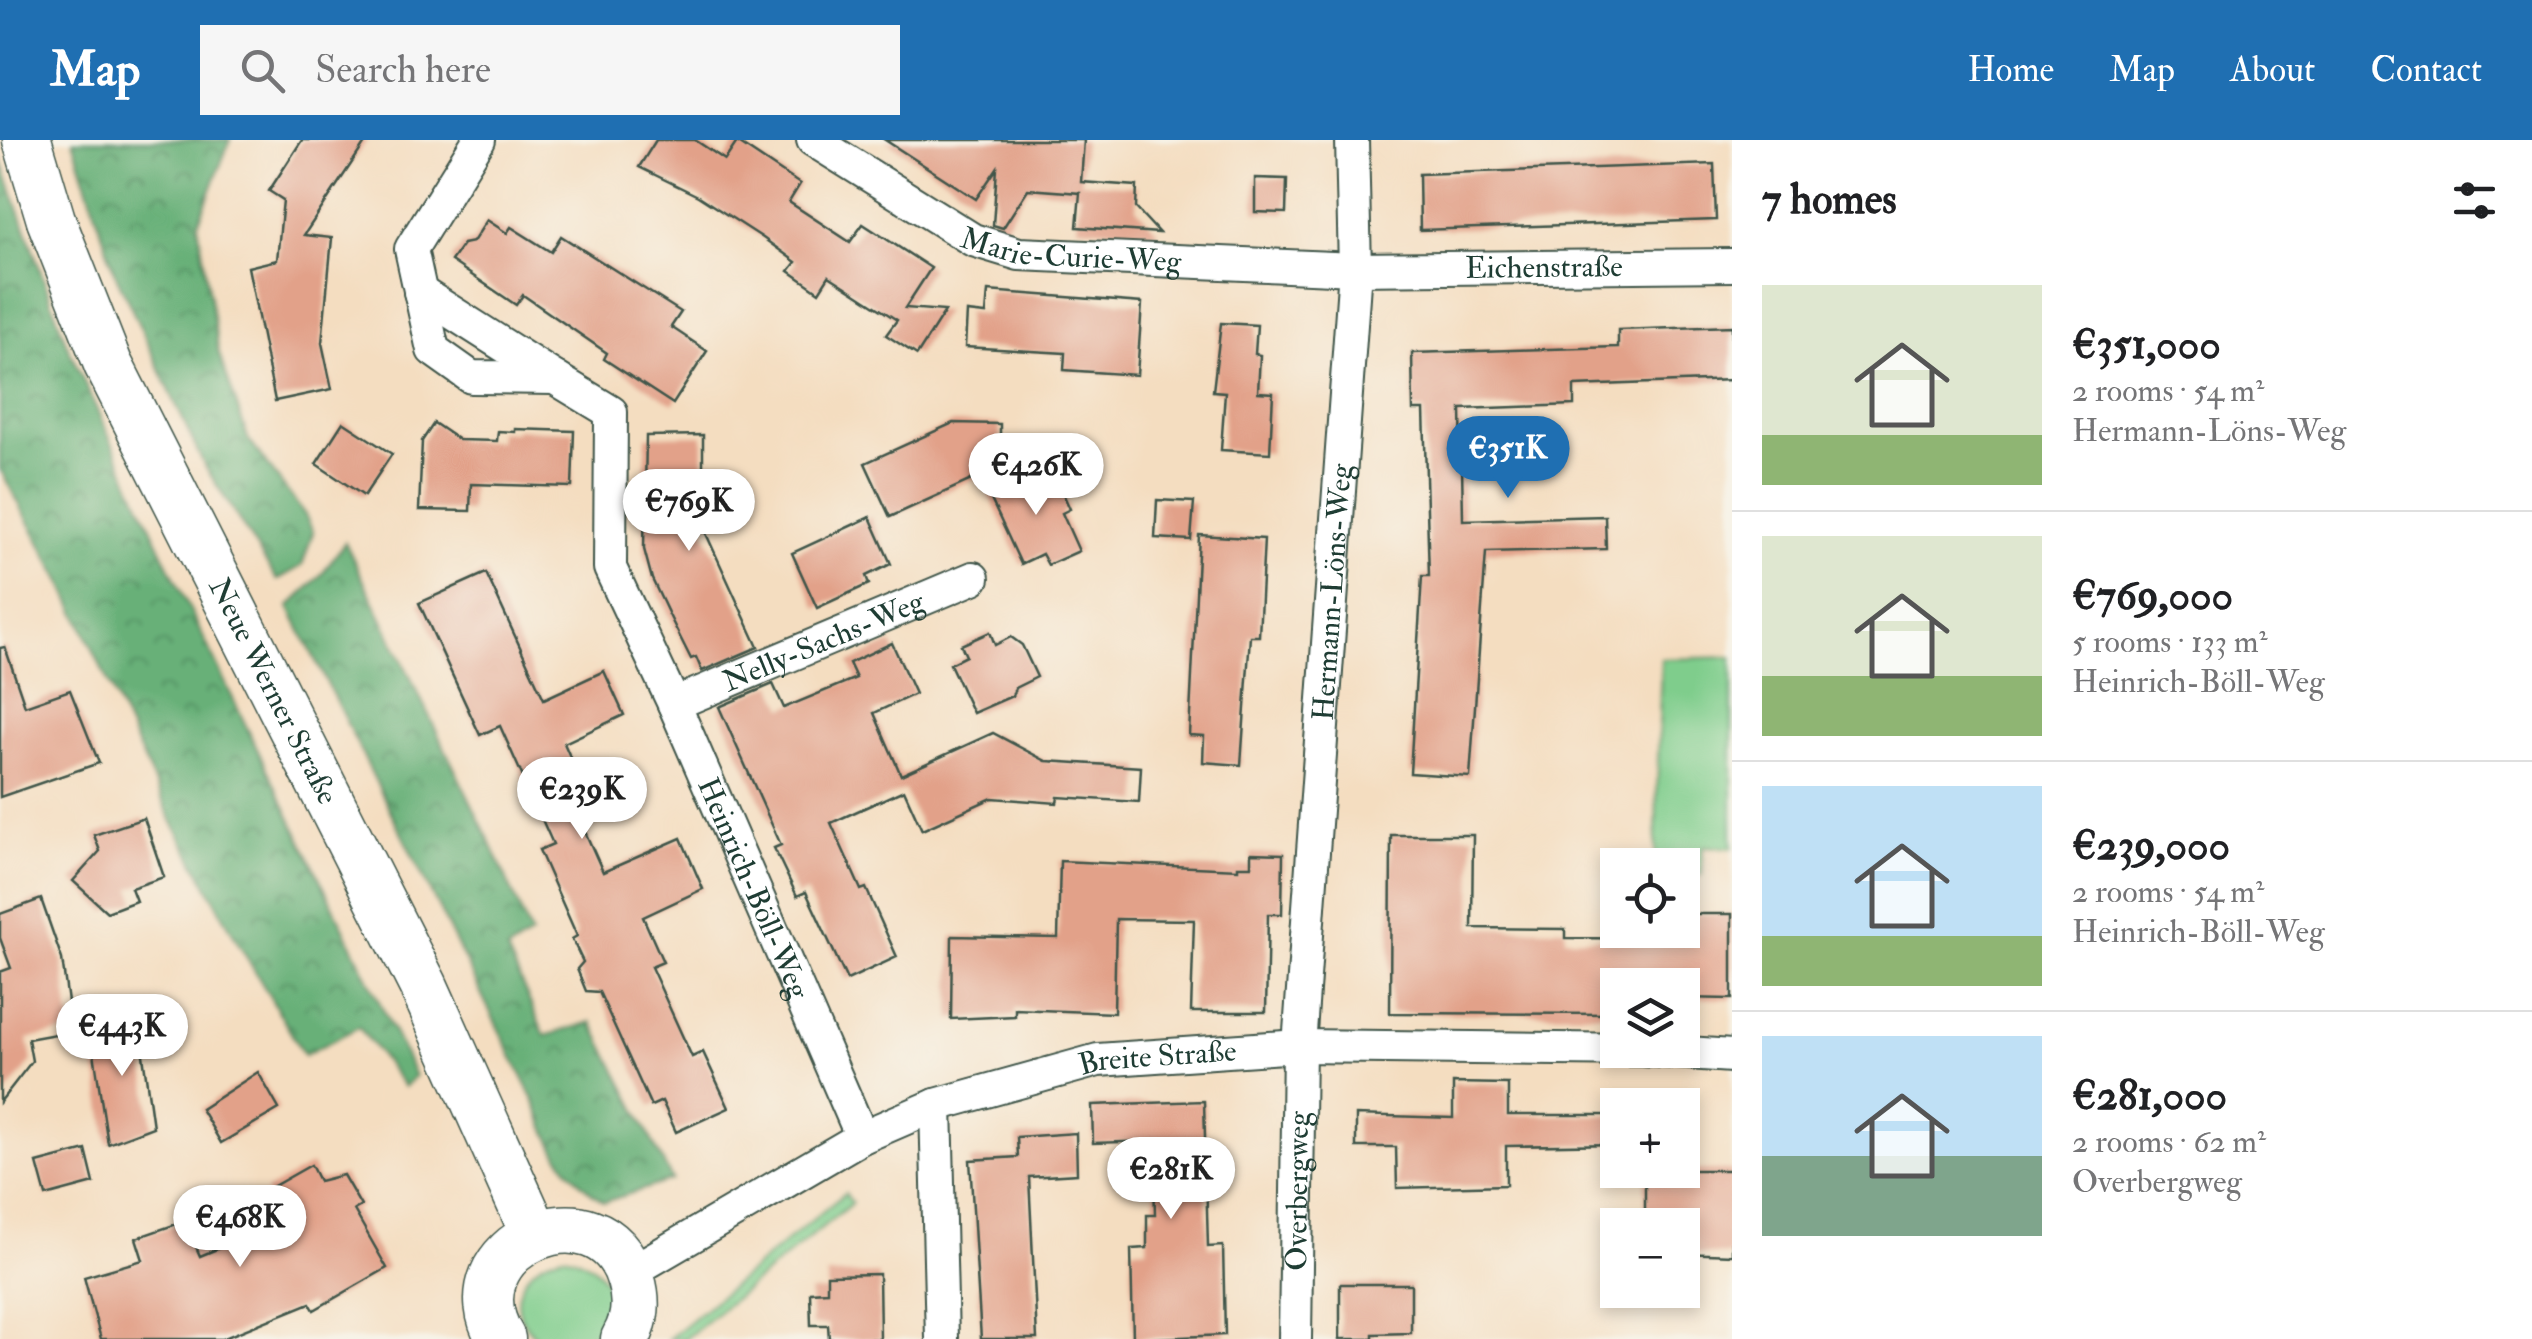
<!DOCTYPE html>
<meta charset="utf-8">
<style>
:root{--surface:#fff;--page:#f6f6f6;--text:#202124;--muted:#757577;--line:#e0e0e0;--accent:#1f6fb2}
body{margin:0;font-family:"IM FELL Double Pica",serif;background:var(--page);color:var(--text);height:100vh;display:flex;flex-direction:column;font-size:38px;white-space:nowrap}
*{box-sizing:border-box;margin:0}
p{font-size:32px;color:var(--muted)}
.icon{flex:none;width:55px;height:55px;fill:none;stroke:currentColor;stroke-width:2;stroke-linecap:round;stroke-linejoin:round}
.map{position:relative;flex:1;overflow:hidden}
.drawer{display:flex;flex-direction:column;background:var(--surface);width:800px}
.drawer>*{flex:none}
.buttons{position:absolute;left:1600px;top:708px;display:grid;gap:20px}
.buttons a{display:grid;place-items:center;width:100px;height:100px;border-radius:0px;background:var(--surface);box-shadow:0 5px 15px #0003;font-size:50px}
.price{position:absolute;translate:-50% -85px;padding:0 22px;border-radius:35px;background:#fff;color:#222;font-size:32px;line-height:65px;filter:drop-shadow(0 2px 5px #0008)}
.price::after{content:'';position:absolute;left:50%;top:60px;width:30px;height:22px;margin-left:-15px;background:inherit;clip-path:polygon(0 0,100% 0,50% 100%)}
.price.active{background:var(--accent);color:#fff}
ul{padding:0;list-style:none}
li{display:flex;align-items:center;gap:30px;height:250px;padding:0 30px}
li+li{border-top:2px solid var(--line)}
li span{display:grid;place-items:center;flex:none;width:280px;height:200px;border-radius:0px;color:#555}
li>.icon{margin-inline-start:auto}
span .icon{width:120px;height:120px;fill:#fffc;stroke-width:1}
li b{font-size:42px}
h2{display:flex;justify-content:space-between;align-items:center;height:120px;padding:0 30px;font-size:42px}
header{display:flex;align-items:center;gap:60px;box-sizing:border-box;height:140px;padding:0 50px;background:var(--accent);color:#fff}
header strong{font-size:48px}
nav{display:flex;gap:55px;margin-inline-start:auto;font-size:35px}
.search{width:700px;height:90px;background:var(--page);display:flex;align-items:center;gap:25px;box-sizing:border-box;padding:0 35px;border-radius:0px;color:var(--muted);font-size:38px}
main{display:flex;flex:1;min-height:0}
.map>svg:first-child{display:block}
.grass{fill:#7fcd8c;stroke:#4f8560;stroke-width:2.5}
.forest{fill:url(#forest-crowns);stroke:#437656;stroke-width:2.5}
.building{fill:#e2a189}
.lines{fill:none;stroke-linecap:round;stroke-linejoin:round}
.minor-casing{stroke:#3f5549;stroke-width:36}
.secondary-casing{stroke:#3f5549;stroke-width:51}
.minor{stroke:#fff;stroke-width:32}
.secondary{stroke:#fff;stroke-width:48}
.labels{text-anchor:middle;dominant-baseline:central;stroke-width:9;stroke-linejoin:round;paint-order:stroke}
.street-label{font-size:30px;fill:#1f3d34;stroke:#f7f3e8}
</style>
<header>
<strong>Map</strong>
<div class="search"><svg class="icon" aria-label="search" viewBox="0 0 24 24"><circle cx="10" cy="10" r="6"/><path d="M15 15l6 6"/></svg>Search here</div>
<nav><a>Home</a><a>Map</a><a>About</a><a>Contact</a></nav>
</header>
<main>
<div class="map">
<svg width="1732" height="1199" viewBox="0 0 1732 1199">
<defs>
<pattern id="forest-crowns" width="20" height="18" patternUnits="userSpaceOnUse" patternTransform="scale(2.5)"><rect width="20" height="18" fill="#67b078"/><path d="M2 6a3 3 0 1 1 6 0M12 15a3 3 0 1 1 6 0" fill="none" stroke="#549063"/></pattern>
</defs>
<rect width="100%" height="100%" fill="#f7f3e8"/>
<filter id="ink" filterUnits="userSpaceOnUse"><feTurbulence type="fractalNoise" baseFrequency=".01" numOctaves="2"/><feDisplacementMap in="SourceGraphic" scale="20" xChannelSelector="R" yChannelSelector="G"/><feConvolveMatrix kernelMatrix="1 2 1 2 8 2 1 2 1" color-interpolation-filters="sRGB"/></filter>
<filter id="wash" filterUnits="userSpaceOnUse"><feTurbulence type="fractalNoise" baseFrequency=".0048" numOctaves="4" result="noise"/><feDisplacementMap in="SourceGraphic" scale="40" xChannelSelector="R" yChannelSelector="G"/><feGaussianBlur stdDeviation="2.25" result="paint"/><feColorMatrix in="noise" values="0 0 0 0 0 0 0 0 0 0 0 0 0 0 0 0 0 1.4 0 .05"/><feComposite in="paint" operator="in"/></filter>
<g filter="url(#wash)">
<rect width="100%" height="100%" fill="#f4ddc0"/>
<g class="grass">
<polygon points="1732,517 1732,708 1703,706 1702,735 1683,738 1682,725 1655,725 1661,519"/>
<polygon points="845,1053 852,1063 685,1199 668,1199"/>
<path d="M563,1115C611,1122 625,1166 589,1199H539C500,1170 520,1123 563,1115Z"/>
</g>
<g class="forest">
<polygon points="73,0 230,0 198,84 219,214 248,299 305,375 313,392 302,426 277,440 204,325 114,131"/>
<polygon points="0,17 67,205 167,422 415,936 404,947 359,887 304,915 237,801 169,675 63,444 0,329"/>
<path d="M345,402L492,706L531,795L507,811L545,896L592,882L672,1040L604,1062C562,1033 552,1006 534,960L289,467L323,433Z"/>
</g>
<g id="blocks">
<g class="building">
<polygon points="302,0 367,0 304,95 332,98 322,203 332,249 275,261 248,127 277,120 283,60 269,51"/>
<polygon points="656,0 695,0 725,20 737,2 800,44 789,62 850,102 863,84 931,128 905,168 945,171 917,215 886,195 897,180 829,136 819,152 789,131 796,122 763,98 698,56 639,27"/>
<polygon points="885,0 1084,0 1081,42 1137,46 1136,68 1159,93 1077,87 1080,53 1028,49 1003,88 993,85 997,28 976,59"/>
<polygon points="1714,24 1716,80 1420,90 1419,34"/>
<polygon points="1255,38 1287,39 1286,73 1255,72"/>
<polygon points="487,80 507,93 511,87 551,112 561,96 681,172 671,187 707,211 673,264 604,219 607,213 523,155 516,165 451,121 463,104 473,102"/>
<polygon points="988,151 1142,163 1137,235 1064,230 1065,213 965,207 967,172 986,174"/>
<polygon points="1221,183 1257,185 1255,214 1260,215 1258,252 1273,253 1270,313 1221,310 1225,252 1213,251"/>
<polygon points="1732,186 1732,240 1574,246 1574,265 1461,269 1463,380 1605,376 1606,409 1486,412 1470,637 1410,633 1422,436 1429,436 1424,270 1413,270 1412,213 1618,207 1618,190"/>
<polygon points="343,282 392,314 364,356 316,324"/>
<polygon points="434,283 459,300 497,301 498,291 515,292 515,289 574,291 572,347 471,344 470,371 419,370 422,301"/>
<polygon points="953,283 1000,284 1000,327 890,377 865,323"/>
<polygon points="703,295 703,387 758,507 702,531 696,517 691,519 671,479 652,439 644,409 646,296"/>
<polygon points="1051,327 1070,369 1062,373 1079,411 1048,425 1042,414 1021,424 989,355"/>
<polygon points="1157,360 1194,362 1191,400 1155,398"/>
<polygon points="870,377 891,424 866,436 869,444 817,468 792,413"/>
<polygon points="1199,395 1264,399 1259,496 1250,496 1241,625 1203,622 1204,596 1189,595"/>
<polygon points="486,433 544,559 604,531 624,575 564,603 585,651 570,658 603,732 681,698 703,749 643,777 663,822 651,827 692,917 703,912 729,968 676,992 662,961 651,966 599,852 586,851 577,829 583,822 572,799 577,796 539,710 553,704 500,586 480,595 419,463"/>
<polygon points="990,492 995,505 1011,497 1022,505 1037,537 1015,548 1012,556 973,573 950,524 966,516 961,505"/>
<polygon points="892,503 915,554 874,573 901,635 993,593 1046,621 1141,627 1139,662 1058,657 1057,663 992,658 922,690 904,650 831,683 861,750 866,748 897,817 847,840 806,752 797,756 774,708 781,705 719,567 773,544 784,568 856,538 849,523"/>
<polygon points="5,507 25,566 70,550 99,623 0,657 0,508"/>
<polygon points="144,678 164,737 131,748 136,761 107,772 73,741 100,711 94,695"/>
<polygon points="1391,695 1473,695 1472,788 1565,789 1565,798 1679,799 1682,774 1732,774 1732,859 1682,858 1682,845 1618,845 1618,874 1390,873"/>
<polygon points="1251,713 1283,714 1282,774 1268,774 1266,872 1191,872 1194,780 1116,779 1114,873 1015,869 1015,876 951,879 952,796 1058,798 1060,721 1238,729 1238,726 1251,726"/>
<polygon points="41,759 62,819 72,891 28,899 32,921 0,962 0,832 11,828 0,798 0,774"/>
<polygon points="138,879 153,987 108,1004 90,887"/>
<polygon points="258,932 279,969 221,1003 201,969"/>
<polygon points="1453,943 1508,944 1508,975 1618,975 1618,1004 1506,1006 1506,1045 1397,1048 1396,1007 1356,1007 1356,975 1453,978"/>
<polygon points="1204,961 1208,1107 1223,1106 1225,1195 1133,1199 1131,1109 1147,1108 1147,1075 1155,1075 1153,1001 1093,1003 1092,965"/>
<polygon points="1076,993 1077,1034 1029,1037 1037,1199 981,1199 970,1020 1018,1017 1017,997"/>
<polygon points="86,1010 94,1043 46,1056 37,1023"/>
<polygon points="311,1025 319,1041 343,1035 361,1066 354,1070 387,1128 314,1170 310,1163 222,1199 101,1199 84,1137 143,1120 136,1098 185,1081 200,1116 282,1082 265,1051"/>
<polygon points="1645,1030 1732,1030 1732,1115 1682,1113 1682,1085 1645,1085"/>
<polygon points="879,1134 880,1199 829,1199 828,1185 811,1185 810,1152 827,1151 827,1135"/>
<polygon points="1340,1144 1411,1144 1411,1193 1373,1194 1373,1199 1340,1199"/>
</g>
</g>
</g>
<g filter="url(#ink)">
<use href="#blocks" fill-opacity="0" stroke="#3f5549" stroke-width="2.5"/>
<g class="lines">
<g class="minor-casing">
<g id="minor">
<path id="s1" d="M479,0L411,109L433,210L471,237L555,238L611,272L610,428L674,564L862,997"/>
<path id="s2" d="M813,0L973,100L1019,114L1355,129L1732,125"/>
<polyline points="420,152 555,238"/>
<path id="s3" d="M674,564L973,438"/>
<polyline points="936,965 942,1199"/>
<path id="s4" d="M629,1133L862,997L936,965L1098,920L1299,906L1643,910L1732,916"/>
<path id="s5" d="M1295,1199L1299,906L1355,129L1352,0"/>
</g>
</g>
<g class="secondary-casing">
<g id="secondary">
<path id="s6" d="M27,0L51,80L108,224L423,845L535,1094"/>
<path d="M501,1199C445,1106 602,1039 631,1140C637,1160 636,1181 625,1199"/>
</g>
</g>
<use href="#minor" class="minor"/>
<use href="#secondary" class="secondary"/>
</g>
</g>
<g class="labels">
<g class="street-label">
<text stroke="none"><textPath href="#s2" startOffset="288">Marie-Curie-Weg</textPath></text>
<text stroke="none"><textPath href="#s2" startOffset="762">Eichenstraße</textPath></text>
<text stroke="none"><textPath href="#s5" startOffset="748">Hermann-Löns-Weg</textPath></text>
<text stroke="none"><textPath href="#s3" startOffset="162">Nelly-Sachs-Weg</textPath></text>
<text stroke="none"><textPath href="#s6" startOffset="605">Neue Werner Straße</textPath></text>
<text stroke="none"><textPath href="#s1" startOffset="935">Heinrich-Böll-Weg</textPath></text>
<text stroke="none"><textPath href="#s4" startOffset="578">Breite Straße</textPath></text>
<text stroke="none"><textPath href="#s5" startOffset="148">Overbergweg</textPath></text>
</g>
</g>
</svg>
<div class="buttons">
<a><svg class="icon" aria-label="locate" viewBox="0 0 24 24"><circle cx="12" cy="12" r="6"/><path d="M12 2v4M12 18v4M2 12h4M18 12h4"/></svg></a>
<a><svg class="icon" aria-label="layers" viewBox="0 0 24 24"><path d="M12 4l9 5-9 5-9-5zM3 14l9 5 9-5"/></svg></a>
<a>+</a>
<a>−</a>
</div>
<b class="price active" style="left:1508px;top:361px">€351K</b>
<b class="price" style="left:1036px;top:378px">€426K</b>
<b class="price" style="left:689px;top:414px">€769K</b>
<b class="price" style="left:582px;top:702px">€239K</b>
<b class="price" style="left:122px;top:939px">€443K</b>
<b class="price" style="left:1171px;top:1082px">€281K</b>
<b class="price" style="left:240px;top:1130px">€468K</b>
</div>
<section class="drawer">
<h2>7 homes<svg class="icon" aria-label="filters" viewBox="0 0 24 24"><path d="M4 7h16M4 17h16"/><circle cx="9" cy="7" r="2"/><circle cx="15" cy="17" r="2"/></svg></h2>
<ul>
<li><span style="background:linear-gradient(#dfe7d0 75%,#8fb573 0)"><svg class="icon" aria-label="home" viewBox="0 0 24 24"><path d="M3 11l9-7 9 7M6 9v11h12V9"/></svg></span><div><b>€351,000</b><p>2 rooms · 54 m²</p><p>Hermann-Löns-Weg</p></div></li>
<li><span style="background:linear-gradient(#dfe7d0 70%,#8fb573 0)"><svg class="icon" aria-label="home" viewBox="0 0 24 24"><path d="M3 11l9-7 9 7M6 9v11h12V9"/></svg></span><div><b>€769,000</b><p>5 rooms · 133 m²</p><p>Heinrich-Böll-Weg</p></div></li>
<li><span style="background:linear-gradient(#bfe0f5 75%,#8fb573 0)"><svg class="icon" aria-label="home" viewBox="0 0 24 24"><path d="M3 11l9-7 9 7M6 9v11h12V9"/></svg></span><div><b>€239,000</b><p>2 rooms · 54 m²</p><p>Heinrich-Böll-Weg</p></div></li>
<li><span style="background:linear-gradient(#bfe0f5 60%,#7fa58c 0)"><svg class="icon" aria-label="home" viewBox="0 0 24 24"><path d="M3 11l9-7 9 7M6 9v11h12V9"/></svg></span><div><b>€281,000</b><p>2 rooms · 62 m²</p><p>Overbergweg</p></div></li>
</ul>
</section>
</main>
